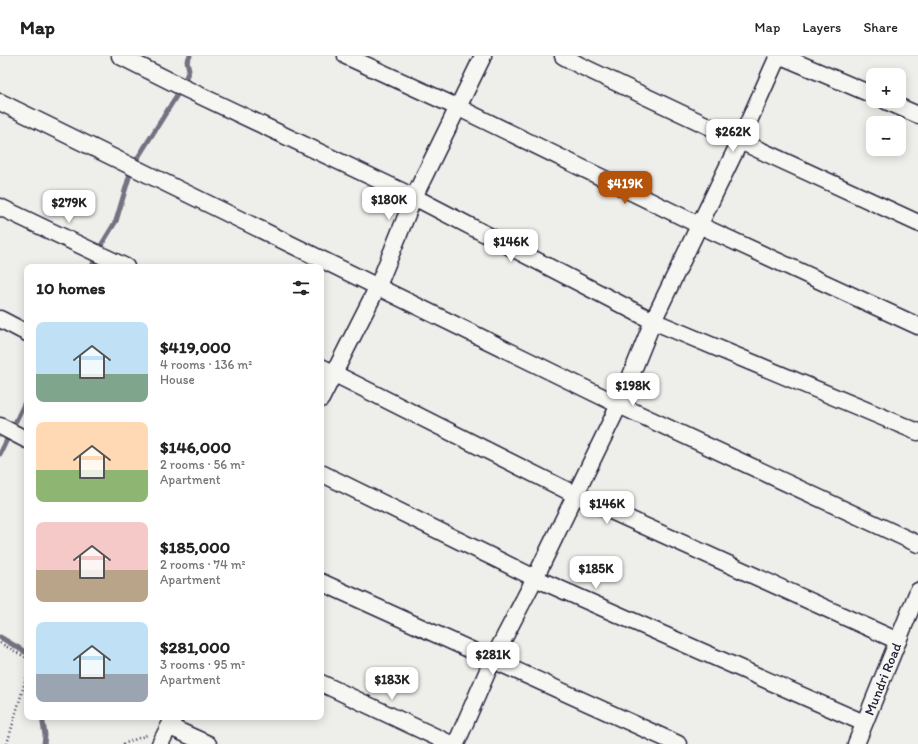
<!DOCTYPE html>
<meta charset="utf-8">
<style>
:root{--surface:#fff;--page:#f6f6f6;--text:#222;--muted:#767676;--line:#e0e0e0;--accent:#b45309}
body{margin:0;font-family:Itim,sans-serif;background:var(--page);color:var(--text);height:100vh;display:flex;flex-direction:column;font-size:15px;white-space:nowrap}
*{box-sizing:border-box;margin:0}
p{font-size:13px;color:var(--muted)}
.icon{flex:none;width:22px;height:22px;fill:none;stroke:currentColor;stroke-width:2;stroke-linecap:round;stroke-linejoin:round}
.map{position:relative;flex:1;overflow:hidden}
.drawer{position:absolute;left:24px;top:208px;width:300px;height:456px;display:flex;flex-direction:column;background:var(--surface);border-radius:8px;box-shadow:0 2px 10px #0003}
.drawer>*{flex:none}
.controls{position:absolute;left:866px;top:12px;display:grid;gap:8px}
.controls a{display:grid;place-items:center;width:40px;height:40px;border-radius:8px;background:var(--surface);box-shadow:0 2px 10px #0003;font-size:20px}
.price{position:absolute;translate:-50% -34px;padding:0 9px;border-radius:8px;background:#fff;color:#222;font-size:13px;line-height:26px;filter:drop-shadow(0 1px 2px #0008)}
.price::after{content:'';position:absolute;left:50%;top:24px;width:12px;height:9px;margin-left:-6px;background:inherit;clip-path:polygon(0 0,100% 0,50% 100%)}
.price.selected{background:var(--accent);color:#fff}
ul{padding:0;list-style:none}
li{display:flex;align-items:center;gap:12px;height:100px;padding:0 12px}
li span{display:grid;place-items:center;flex:none;width:112px;height:80px;border-radius:8px;color:#555}
li>.icon{margin-inline-start:auto}
span .icon{width:48px;height:48px;fill:#fffc;stroke-width:1}
li b{font-size:17px}
h2{display:flex;justify-content:space-between;align-items:center;height:48px;padding:0 12px;font-size:17px}
header{display:flex;align-items:center;gap:24px;box-sizing:border-box;height:56px;padding:0 20px;background:var(--surface);border-bottom:1px solid var(--line)}
header strong{font-size:19px}
nav{display:flex;gap:22px;margin-inline-start:auto;font-size:14px}
.map>svg:first-child{display:block}
.lines{fill:none;stroke-linecap:round;stroke-linejoin:round}
.stream{stroke:#727281;stroke-width:5}
.minor-casing{stroke:#22223b;stroke-width:19}
.path{stroke:#22223b;stroke-width:2.5;stroke-dasharray:1 3;stroke-linecap:butt}
.minor{stroke:#f6f6f2;stroke-width:16}
.labels{text-anchor:middle;dominant-baseline:central;stroke-width:4;stroke-linejoin:round;paint-order:stroke}
.street-label{font-size:14px;fill:#22223b;stroke:#f6f6f2}
</style>
<header>
<strong>Map</strong>
<nav><a>Map</a><a>Layers</a><a>Share</a></nav>
</header>
<div class="map">
<svg width="918" height="688" viewBox="0 0 918 688">
<rect width="100%" height="100%" fill="#eeeeeb"/>
<filter id="ink" filterUnits="userSpaceOnUse"><feTurbulence type="fractalNoise" baseFrequency=".025" numOctaves="2"/><feDisplacementMap in="SourceGraphic" scale="8" xChannelSelector="R" yChannelSelector="G"/><feConvolveMatrix kernelMatrix="1 2 1 2 8 2 1 2 1" color-interpolation-filters="sRGB"/></filter>
<g filter="url(#ink)">
<g class="lines">
<g class="stream">
<polyline points="92,211 97,196 116,165 132,111 182,31 189,14 187,5 190,0"/>
<polyline points="0,398 27,342"/>
<polyline points="0,581 27,597"/>
<polyline points="42,661 45,679 44,688"/>
</g>
<g class="minor-casing">
<g id="minor">
<polyline points="120,0 182,31 414,141 653,265 918,376"/>
<polyline points="346,0 459,52 699,169 918,270"/>
<polyline points="563,0 579,9 740,85 918,167"/>
<polyline points="781,0 873,39"/>
<polyline points="886,45 918,59"/>
<polyline points="0,46 619,349 918,488"/>
<polyline points="0,151 126,211"/>
<polyline points="0,263 27,277"/>
<polyline points="321,311 576,439 898,585"/>
<polyline points="321,343 378,230 414,141 483,0"/>
<polyline points="0,370 27,384"/>
<polyline points="321,417 535,522 864,667"/>
<polyline points="321,526 678,688"/>
<polyline points="321,627 451,688"/>
<polyline points="170,671 208,688"/>
<polyline points="160,688 174,661"/>
<polyline points="456,688 492,605 535,522 619,349 653,265 740,85 778,0"/>
<polyline points="856,688 918,535"/>
</g>
</g>
<g class="path">
<polyline points="0,587 27,602"/>
<polyline points="7,688 27,619"/>
<polyline points="123,688 147,679"/>
</g>
<use href="#minor" class="minor"/>
</g>
</g>
<g class="labels">
<g class="street-label">
<text transform="translate(883 623) rotate(-68)">Mundri Road</text>
</g>
</g>
</svg>
<div class="controls">
<a>+</a>
<a>−</a>
</div>
<b class="price" style="left:733px;top:97px">$262K</b>
<b class="price selected" style="left:625px;top:149px">$419K</b>
<b class="price" style="left:389px;top:165px">$180K</b>
<b class="price" style="left:69px;top:168px">$279K</b>
<b class="price" style="left:511px;top:207px">$146K</b>
<b class="price" style="left:633px;top:351px">$198K</b>
<b class="price" style="left:607px;top:469px">$146K</b>
<b class="price" style="left:596px;top:534px">$185K</b>
<b class="price" style="left:493px;top:620px">$281K</b>
<b class="price" style="left:392px;top:645px">$183K</b>
<section class="drawer">
<h2>10 homes<svg class="icon" aria-label="filters" viewBox="0 0 24 24"><path d="M4 7h16M4 17h16"/><circle cx="9" cy="7" r="2"/><circle cx="15" cy="17" r="2"/></svg></h2>
<ul>
<li><span style="background:linear-gradient(#bfe0f5 65%,#7fa58c 0)"><svg class="icon" aria-label="home" viewBox="0 0 24 24"><path d="M3 11l9-7 9 7M6 9v11h12V9"/></svg></span><div><b>$419,000</b><p>4 rooms · 136 m²</p><p>House</p></div></li>
<li><span style="background:linear-gradient(#ffd9b3 60%,#8fb573 0)"><svg class="icon" aria-label="home" viewBox="0 0 24 24"><path d="M3 11l9-7 9 7M6 9v11h12V9"/></svg></span><div><b>$146,000</b><p>2 rooms · 56 m²</p><p>Apartment</p></div></li>
<li><span style="background:linear-gradient(#f6c9c9 60%,#b9a48a 0)"><svg class="icon" aria-label="home" viewBox="0 0 24 24"><path d="M3 11l9-7 9 7M6 9v11h12V9"/></svg></span><div><b>$185,000</b><p>2 rooms · 74 m²</p><p>Apartment</p></div></li>
<li><span style="background:linear-gradient(#bfe0f5 65%,#9aa5b1 0)"><svg class="icon" aria-label="home" viewBox="0 0 24 24"><path d="M3 11l9-7 9 7M6 9v11h12V9"/></svg></span><div><b>$281,000</b><p>3 rooms · 95 m²</p><p>Apartment</p></div></li>
</ul>
</section>
</div>
